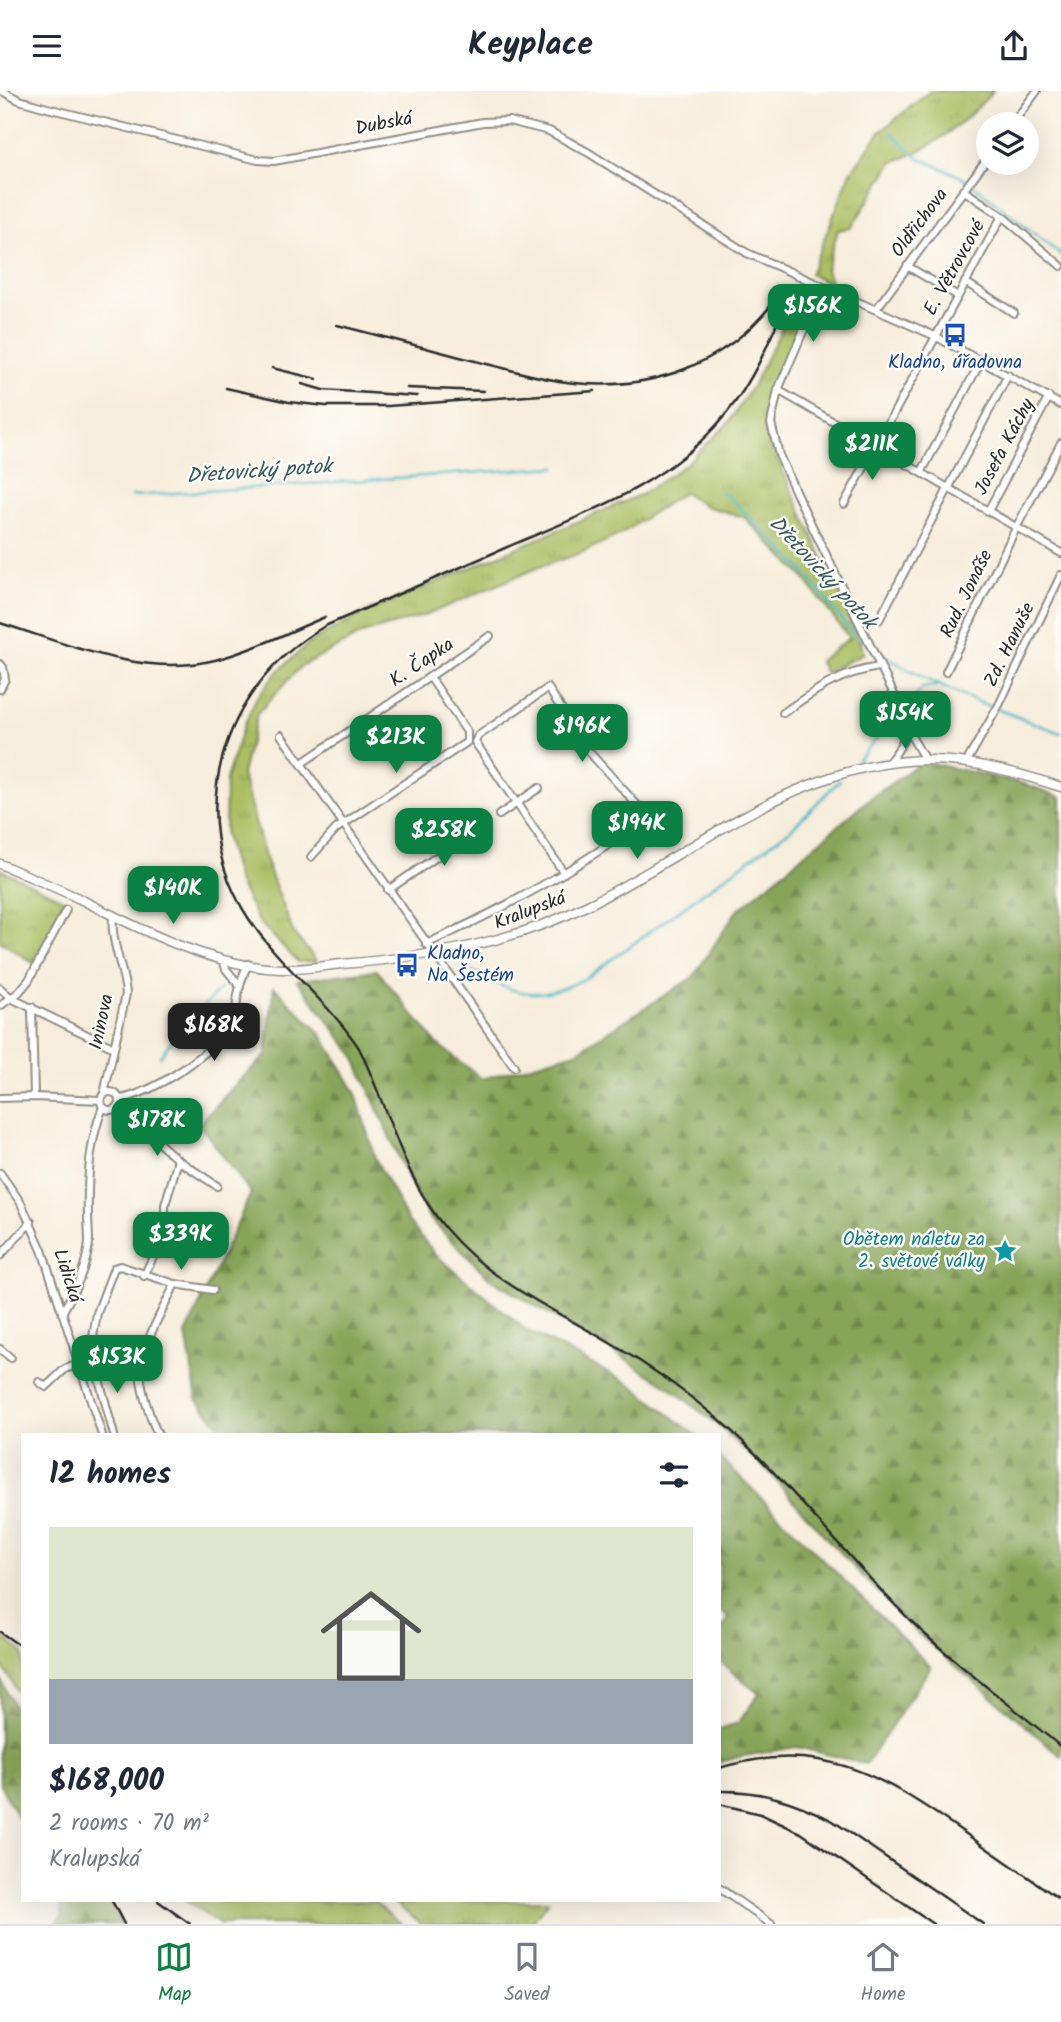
<!DOCTYPE html>
<meta charset="utf-8">
<style>
:root{--surface:#fff;--page:#f2f2f3;--text:#1f2937;--muted:#747a83;--line:#e0e1e3;--accent:#0b8043}
body{margin:0;font-family:Kalam,sans-serif;background:var(--page);color:var(--text);height:100vh;display:flex;flex-direction:column;font-size:26px;white-space:nowrap}
*{box-sizing:border-box;margin:0}
p{font-size:23px;color:var(--muted)}
.icon{flex:none;width:38px;height:38px;fill:none;stroke:currentColor;stroke-width:2;stroke-linecap:round;stroke-linejoin:round}
.map{position:relative;flex:1;overflow:hidden}
.sheet{position:absolute;left:21px;top:1342px;width:700px;height:469px;display:flex;flex-direction:column;background:var(--surface);border-radius:0px;box-shadow:0 7px 28px #0002}
.sheet>*{flex:none}
.tools{position:absolute;left:976px;top:21px;display:grid;gap:14px}
.tools a{display:grid;place-items:center;width:63px;height:63px;border-radius:50%;background:var(--surface);box-shadow:0 7px 28px #0002;font-size:35px}
.price{position:absolute;translate:-50% -60px;padding:0 16px;border-radius:14px;background:var(--accent);color:#fff;font-size:23px;line-height:46px;filter:drop-shadow(0 2px 4px #0008)}
.price::after{content:'';position:absolute;left:50%;top:42px;width:21px;height:16px;margin-left:-10px;background:inherit;clip-path:polygon(0 0,100% 0,50% 100%)}
.price.selected{background:#222;color:#fff}
ul{padding:0;list-style:none}
li{display:grid;align-content:center;gap:14px;height:371px;padding:0 28px}
li+li{border-top:2px solid var(--line)}
li span{display:grid;place-items:center;height:217px;border-radius:0px;color:#555}
li>.icon{margin-inline-start:auto}
span .icon{width:126px;height:126px;fill:#fffc;stroke-width:1}
li b{font-size:30px}
h2{display:flex;justify-content:space-between;align-items:center;height:84px;padding:0 28px;font-size:30px}
header{display:flex;justify-content:space-between;align-items:center;height:91px;padding:0 28px;background:var(--surface);font-size:32px;font-weight:700}
.menu{display:flex;justify-content:space-around;align-items:center;height:98px;border-top:2px solid var(--line);background:var(--surface);font-size:19px;color:var(--muted)}
.menu a{display:grid;justify-items:center;gap:4px}
.menu .selected{color:var(--accent)}
.map>svg:first-child{display:block}
.grass{fill:url(#grass-tufts);stroke:#6a7446;stroke-width:2}
.forest{fill:url(#forest-firs);stroke:#596842;stroke-width:2}
.lines{fill:none;stroke-linecap:round;stroke-linejoin:round}
.stream{stroke:#4bb8c5;stroke-width:2.5}
.street-casing{stroke:#918c84;stroke-width:10}
.secondary-casing{stroke:#918c84;stroke-width:11}
.street{stroke:#fff;stroke-width:6}
.secondary{stroke:#fff;stroke-width:8}
.rail{stroke:#2b2b2b;stroke-width:2.5}
.labels{text-anchor:middle;dominant-baseline:central;stroke-width:5;stroke-linejoin:round;paint-order:stroke}
.street-label{font-size:19px;fill:#2b2b2b;stroke:#fdfcf7}
.transit-label{font-size:19px;fill:#164399;stroke:#fdfcf7}
.culture-label{font-size:19px;fill:#0d838f;stroke:#fdfcf7;text-anchor:end}
.water-label{font-size:21px;font-style:italic;fill:#365c61;stroke:#fdfcf7}
</style>
<header><svg class="icon" aria-label="menu" viewBox="0 0 24 24"><path d="M4 6h16M4 12h16M4 18h16"/></svg>Keyplace<svg class="icon" aria-label="share" viewBox="0 0 24 24"><path d="M12 15V3M7 8l5-5 5 5M5 13v7h14v-7"/></svg></header>
<div class="map">
<svg width="1061" height="1833" viewBox="0 0 1061 1833">
<defs>
<pattern id="grass-tufts" width="24" height="20" patternUnits="userSpaceOnUse" patternTransform="scale(1.75)"><rect width="24" height="20" fill="#aabe62"/><path d="M3 7l-1-3M5 7V3M7 7l1-3M15 17l-1-3M17 17v-4M19 17l1-3" fill="none" stroke="#92a355"/></pattern>
<pattern id="forest-firs" width="22" height="20" patternUnits="userSpaceOnUse" patternTransform="scale(1.75)"><rect width="22" height="20" fill="#87a558"/><path d="M5 1l3.5 6h-7zM16 11l3.5 6h-7z" fill="#6f8749"/></pattern>
</defs>
<rect width="100%" height="100%" fill="#fdfcf7"/>
<filter id="ink" filterUnits="userSpaceOnUse"><feTurbulence type="fractalNoise" baseFrequency=".0143" numOctaves="2"/><feDisplacementMap in="SourceGraphic" scale="14" xChannelSelector="R" yChannelSelector="G"/><feConvolveMatrix kernelMatrix="1 2 1 2 8 2 1 2 1" color-interpolation-filters="sRGB"/></filter>
<filter id="wash" filterUnits="userSpaceOnUse"><feTurbulence type="fractalNoise" baseFrequency=".00686" numOctaves="4" result="noise"/><feDisplacementMap in="SourceGraphic" scale="28" xChannelSelector="R" yChannelSelector="G"/><feGaussianBlur stdDeviation="1.57" result="paint"/><feColorMatrix in="noise" values="0 0 0 0 0 0 0 0 0 0 0 0 0 0 0 0 0 1.4 0 .05"/><feComposite in="paint" operator="in"/></filter>
<g filter="url(#wash)">
<rect width="100%" height="100%" fill="#f7eddc"/>
<g class="grass">
<path d="M930,0H993C966,31 932,58 893,71L851,137L838,139L826,178L832,193L810,183L851,81L879,42Z"/>
<polygon points="803,196 815,200 769,304 765,342 856,538 863,563 826,582 819,570 849,547 804,487 744,426 705,415 684,401 621,443 581,462 537,477 426,524 362,543 301,575 257,623 242,683 267,773 294,843 317,870 298,871 259,831 238,791 225,744 226,688 243,636 257,606 276,582 309,552 362,523 642,403 686,373 730,330 754,292"/>
<polygon points="0,778 65,809 33,872 0,850"/>
<polygon points="0,1544 23,1561 23,1611 0,1570"/>
<polygon points="185,1810 374,1810 402,1833 219,1833"/>
<polygon points="393,1810 548,1810 531,1833 422,1833"/>
</g>
<g class="forest">
<polygon points="922,670 1025,693 1061,706 1061,1665 918,1543 829,1450 769,1381 716,1333 668,1295 596,1250 491,1189 429,1127 403,1076 353,963 297,889 377,879 436,952 482,988 576,961 693,886 736,821 867,710"/>
<polygon points="274,896 322,944 356,1003 375,1067 408,1130 436,1164 526,1239 629,1292 696,1344 227,1344 197,1308 186,1243 251,1102 199,1033 236,993 266,964"/>
<polygon points="719,1365 931,1576 866,1673 797,1656 738,1666 719,1672 719,1638 738,1632 759,1603 719,1570 719,1542 729,1527 719,1519"/>
<polygon points="0,1587 23,1632 23,1736 0,1694"/>
<polygon points="61,1810 110,1810 121,1833 55,1833 62,1824"/>
</g>
<g class="lines">
<g class="stream">
<polyline points="892,42 919,67 966,88 1061,164"/>
<polyline points="720,401 727,404 802,478 853,543 868,553"/>
<polyline points="132,405 556,376"/>
<path d="M873,557C930,597 997,618 1061,642"/>
<polyline points="858,668 923,597 936,595"/>
<path d="M462,874C511,902 532,914 586,887L791,738L840,689"/>
<polyline points="160,965 175,945 221,897"/>
</g>
</g>
</g>
<g filter="url(#ink)">
<g class="lines">
<g class="street-casing">
<g id="street">
<polyline points="2,0 19,9 47,17 258,69 274,70 483,31 509,30 549,40 589,62 747,162 935,245 1061,314"/>
<polyline points="1012,33 1037,0"/>
<polyline points="963,99 1002,125 1061,175"/>
<polyline points="907,175 958,205"/>
<polyline points="965,191 1014,222"/>
<path d="M822,196L778,299L771,332L779,364L797,404L904,624C910,643 900,658 888,672"/>
<polyline points="877,217 989,65"/>
<polyline points="778,299 1061,462"/>
<polyline points="922,380 981,270"/>
<polyline points="844,413 1002,125"/>
<polyline points="988,420 1049,306"/>
<polyline points="879,529 1008,284"/>
<polyline points="0,573 3,576 5,588 0,598"/>
<polyline points="946,581 1016,437 1061,352"/>
<path d="M783,622C816,599 839,582 879,576"/>
<polyline points="907,638 925,669"/>
<polyline points="281,644 514,976"/>
<polyline points="302,672 490,545"/>
<polyline points="966,672 999,614 1061,484"/>
<polyline points="499,724 539,697"/>
<polyline points="311,766 336,738 467,651 467,641 430,586"/>
<polyline points="388,799 485,733"/>
<path d="M426,853C504,818 579,777 648,726L590,662L548,597L478,645L475,651L564,782"/>
<polyline points="223,869 226,878 240,895"/>
<polyline points="0,897 11,907 114,957"/>
<polyline points="0,915 19,901 29,889 66,819"/>
<polyline points="32,916 34,1006"/>
<circle cx="110" cy="1010" r="9"/>
<path d="M104,1003L126,903C124,877 110,851 113,825"/>
<polyline points="0,1007 34,1006 101,1009"/>
<path d="M119,1008C150,1005 218,959 233,931C237,923 236,912 238,904C240,893 243,883 248,873"/>
<polyline points="117,1015 178,1069 217,1095"/>
<polyline points="0,1082 21,1112 42,1159 102,1344"/>
<polyline points="0,1165 31,1131"/>
<polyline points="144,1185 165,1140 165,1114 178,1069"/>
<path d="M62,1222C74,1201 87,1176 89,1151C89,1142 88,1133 88,1124C87,1090 90,1048 103,1016"/>
<polyline points="0,1258 11,1267"/>
<polyline points="39,1291 46,1296 65,1278 79,1273"/>
<polyline points="114,1344 91,1258 97,1222 114,1177 120,1175 175,1193 213,1199"/>
<path d="M158,1344C150,1327 138,1294 141,1275C146,1246 163,1219 175,1193"/>
<polyline points="719,1797 771,1833"/>
</g>
</g>
<g class="secondary-casing">
<path id="secondary" d="M0,773C26,784 52,795 78,807C140,838 209,875 280,878C300,879 322,875 342,873C427,866 511,853 588,814C698,759 800,670 928,669C974,669 1018,682 1061,696"/>
</g>
<use href="#street" class="street"/>
<use href="#secondary" class="secondary"/>
<g class="rail">
<path d="M790,201C772,244 756,287 726,323C669,394 586,422 505,457C445,483 385,509 325,535C221,595 181,726 249,828C281,876 328,910 359,957C388,1016 403,1087 446,1138C492,1192 550,1216 610,1252C648,1274 684,1299 718,1328C789,1389 844,1465 911,1530C958,1576 1011,1614 1061,1656"/>
<path d="M337,234C381,245 426,257 471,269C500,276 530,285 559,290C649,304 732,274 783,198"/>
<polyline points="272,277 317,288"/>
<polyline points="302,293 323,299 417,305"/>
<polyline points="226,297 289,311 326,315 388,315 595,300"/>
<polyline points="407,297 484,300"/>
<path d="M0,532C68,553 142,587 215,569C253,559 289,541 325,526"/>
<polyline points="0,1541 23,1557"/>
<path d="M719,1677C820,1648 878,1682 959,1738C993,1762 1027,1785 1061,1809"/>
<path d="M719,1700C761,1699 796,1711 833,1730L983,1833"/>
<polyline points="719,1713 760,1723 801,1742 933,1833"/>
<polyline points="112,1810 124,1833"/>
<polyline points="158,1810 190,1833"/>
</g>
</g>
</g>
<defs>
<g id="bus-bare" transform="scale(1.89)"><path d="M-5-6H5V4H4V6H2V4H-2V6H-4V4H-5ZM-3.5-4V0h7V-4ZM-3.5 1.2v1.5H-2V1.2ZM2 1.2v1.5H3.5V1.2Z" fill="#1a4fb4" stroke="#fdfcf7" stroke-width="2.5" paint-order="stroke"/></g>
<g id="sight-bare" transform="scale(1.89)"><path d="M0-6L1.8-2.2L6-1.7L2.9 1.2L3.7 5.4L0 3.3L-3.7 5.4L-2.9 1.2L-6-1.7L-1.8-2.2Z" fill="#0f9aa8" stroke="#fdfcf7" stroke-width="2.5" paint-order="stroke"/></g>
</defs>
<g fill-rule="evenodd">
<use href="#bus-bare" x="955" y="244"/>
<use href="#bus-bare" x="407" y="874"/>
<use href="#sight-bare" x="1005" y="1160"/>
</g>
<g class="labels">
<g class="street-label">
<text transform="translate(384 33) rotate(-11)">Dubská</text>
<text transform="translate(920 132) rotate(-53)">Oldřichova</text>
<text transform="translate(955 177) rotate(-61)">E. Větrovcové</text>
<text transform="translate(1005 356) rotate(-62)">Josefa Káchy</text>
<text transform="translate(967 503) rotate(-64)">Rud. Jonáše</text>
<text transform="translate(1010 554) rotate(-64)">Zd. Hanuše</text>
<text transform="translate(422 572) rotate(-34)">K. Čapka</text>
<text transform="translate(530 820) rotate(-21)">Kralupská</text>
<text transform="translate(102 931) rotate(-78)">Ininova</text>
<text transform="translate(67 1185) rotate(72)">Lidická</text>
</g>
<g class="transit-label">
<text x="955" y="272">Kladno, úřadovna</text>
<text x="427" y="863" text-anchor="start">Kladno,<tspan x="427" dy="22">Na Šestém</tspan></text>
</g>
<g class="culture-label">
<text x="985" y="1149">Obětem náletu za<tspan x="985" dy="22">2. světové války</tspan></text>
</g>
<g class="water-label">
<text transform="translate(259 381) rotate(-4)">Dřetovický potok</text>
<text transform="translate(822 482) rotate(47)">Dřetovický potok</text>
</g>
</g>
</svg>
<div class="tools">
<a><svg class="icon" aria-label="layers" viewBox="0 0 24 24"><path d="M12 4l9 5-9 5-9-5zM3 14l9 5 9-5"/></svg></a>
</div>
<b class="price" style="left:813px;top:253px">$156K</b>
<b class="price" style="left:872px;top:391px">$211K</b>
<b class="price" style="left:905px;top:660px">$154K</b>
<b class="price" style="left:582px;top:673px">$196K</b>
<b class="price" style="left:396px;top:684px">$213K</b>
<b class="price" style="left:637px;top:770px">$194K</b>
<b class="price" style="left:444px;top:777px">$258K</b>
<b class="price" style="left:173px;top:835px">$140K</b>
<b class="price selected" style="left:214px;top:972px">$168K</b>
<b class="price" style="left:157px;top:1067px">$178K</b>
<b class="price" style="left:181px;top:1181px">$339K</b>
<b class="price" style="left:117px;top:1304px">$153K</b>
<section class="sheet">
<h2>12 homes<svg class="icon" aria-label="filters" viewBox="0 0 24 24"><path d="M4 7h16M4 17h16"/><circle cx="9" cy="7" r="2"/><circle cx="15" cy="17" r="2"/></svg></h2>
<ul>
<li><span style="background:linear-gradient(#dfe7d0 70%,#9aa5b1 0)"><svg class="icon" aria-label="home" viewBox="0 0 24 24"><path d="M3 11l9-7 9 7M6 9v11h12V9"/></svg></span><div><b>$168,000</b><p>2 rooms · 70 m²</p><p>Kralupská</p></div></li>
</ul>
</section>
</div>
<nav class="menu">
<a class="selected"><svg class="icon" aria-label="map" viewBox="0 0 24 24"><path d="M3 6l6-2 6 2 6-2v14l-6 2-6-2-6 2zM9 4v14M15 6v14"/></svg>Map</a>
<a><svg class="icon" aria-label="saved" viewBox="0 0 24 24"><path d="M7 4h10v16l-5-4-5 4z"/></svg>Saved</a>
<a><svg class="icon" aria-label="home" viewBox="0 0 24 24"><path d="M3 11l9-7 9 7M6 9v11h12V9"/></svg>Home</a>
</nav>
